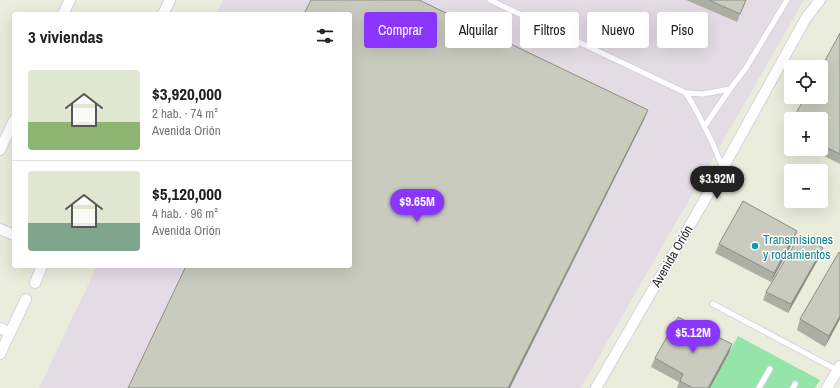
<!DOCTYPE html>
<html lang="es">
<meta charset="utf-8">
<style>
:root{--surface:#fff;--page:#f6f6f6;--text:#202124;--muted:#757577;--line:#e0e0e0;--accent:#8a36ff}
body{margin:0;font-family:"Archivo Narrow",sans-serif;background:var(--page);color:var(--text);height:100vh;display:flex;flex-direction:column;font-size:15px;white-space:nowrap}
*{box-sizing:border-box;margin:0}
p{font-size:13px;color:var(--muted)}
.icon{flex:none;width:22px;height:22px;fill:none;stroke:currentColor;stroke-width:2;stroke-linecap:round;stroke-linejoin:round}
.map{position:relative;flex:1;overflow:hidden}
.side{position:absolute;left:12px;top:12px;width:340px;height:256px;display:flex;flex-direction:column;background:var(--surface);border-radius:4px;box-shadow:0 4px 16px #0002}
.side>*{flex:none}
.guide{position:absolute;left:364px;top:12px;width:380px;height:36px;display:flex;gap:8px}
.fabs{position:absolute;left:784px;top:60px;display:grid;gap:8px}
.fabs a{display:grid;place-items:center;width:44px;height:44px;border-radius:4px;background:var(--surface);box-shadow:0 4px 16px #0002;font-size:20px}
.price{position:absolute;translate:-50% -34px;padding:0 9px;border-radius:14px;background:var(--accent);color:#fff;font-size:13px;line-height:26px;filter:drop-shadow(0 1px 2px #0008)}
.price::after{content:'';position:absolute;left:50%;top:24px;width:12px;height:9px;margin-left:-6px;background:inherit;clip-path:polygon(0 0,100% 0,50% 100%)}
.price.active{background:#222;color:#fff}
ul{padding:0;list-style:none}
li{display:flex;align-items:center;gap:12px;height:100px;padding:0 16px}
li+li{border-top:1px solid var(--line)}
li span{display:grid;place-items:center;flex:none;width:112px;height:80px;border-radius:4px;color:#555}
li>.icon{margin-inline-start:auto}
span .icon{width:48px;height:48px;fill:#fffc;stroke-width:1}
li b{font-size:17px}
h2{display:flex;justify-content:space-between;align-items:center;height:48px;padding:0 16px;font-size:17px}
.tag{padding:0 14px;border-radius:4px;background:var(--surface);box-shadow:0 4px 16px #0002;font-size:14px;line-height:36px}
.tag.active{background:var(--accent);color:#fff}
.map>svg:first-child{display:block}
.industrial{fill:#e4dce5}
.green{fill:#95e5ab}
.lines{fill:none;stroke-linecap:round;stroke-linejoin:round}
.service-casing{stroke:#d8d0e3;stroke-width:7}
.minor-casing{stroke:#d8d0e3;stroke-width:12}
.service{stroke:#fff;stroke-width:5}
.minor{stroke:#fff;stroke-width:10}
.wall{fill:#acafa3}
.shaded-wall{fill:#8c8e85}
.building{fill:#c8cbbe;stroke:#8c8e85}
.culture-dot{fill:#0f9aa8;stroke:#fff;stroke-width:1.5}
.labels{text-anchor:middle;dominant-baseline:central;stroke-width:3;stroke-linejoin:round;paint-order:stroke}
.culture-label{font-size:13px;fill:#0d838f;stroke:#fff;text-anchor:start}
.street-label{font-size:13px;fill:#2a2a2a;stroke:#fff}
</style>
<div class="map">
<svg width="840" height="388" viewBox="0 0 840 388">
<rect width="100%" height="100%" fill="#eaeddb"/>
<polygon class="industrial" points="223,0 804,0 581,388 39,388 97,266 350,266 350,14 217,14"/>
<polygon class="green" points="738,336 820,380 815,388 710,388"/>
<g class="lines">
<g class="service-casing">
<g id="service">
<polyline points="490,0 686,93 697,112 712,142 723,168"/>
<polyline points="686,93 703,94 730,89 746,68 787,0"/>
<polyline points="704,127 730,89"/>
<polyline points="713,304 837,370"/>
<polyline points="759,388 770,369"/>
<polyline points="793,388 795,384"/>
</g>
</g>
<g class="minor-casing">
<g id="minor">
<polyline points="63,14 70,0"/>
<polyline points="163,14 170,0"/>
<polyline points="0,150 14,120"/>
<polyline points="0,229 14,235"/>
<polyline points="35,283 42,266"/>
<polyline points="0,328 10,333"/>
<polyline points="0,354 26,299"/>
<polyline points="596,388 723,168 806,18 820,0"/>
<polyline points="827,388 840,366"/>
</g>
</g>
<use href="#service" class="service"/>
<use href="#minor" class="minor"/>
</g>
<g class="wall">
<polygon points="686,0 746,0 737,22"/>
<polygon points="840,33 840,164 810,149 821,149 821,119"/>
<polygon points="791,122 791,139 785,136 788,128"/>
<polygon points="797,231 794,240 771,282 715,253 719,244"/>
<polygon points="823,248 820,256 788,313 763,300 766,292"/>
<polygon points="800,319 840,319 825,347 797,330"/>
<polygon points="732,344 729,353 710,388 677,388 679,382 651,367 655,358"/>
</g>
<g class="shaded-wall">
<polygon points="648,110 644,120 510,388 508,388"/>
<polygon points="797,231 794,240 771,282 774,273"/>
<polygon points="823,248 820,256 788,313 791,304"/>
<polygon points="840,316 840,319 825,347 829,336"/>
<polygon points="732,344 729,353 710,388 708,388"/>
</g>
<g class="building">
<polygon points="311,0 419,0 648,110 508,388 128,388 186,266 350,266 350,14 304,14"/>
<polygon points="709,0 746,0 740,14"/>
<polygon points="840,33 840,154 821,145 821,119 793,119 805,97 821,97 821,68"/>
<polygon points="791,122 791,130 788,128"/>
<polygon points="743,201 797,231 774,273 719,244"/>
<polygon points="800,235 823,248 791,304 766,292"/>
<polygon points="839,252 840,253 840,316 829,336 800,319"/>
<polygon points="678,317 732,344 708,388 693,388 680,381 683,374 655,358"/>
</g>
<circle class="culture-dot" cx="755" cy="246" r="4"/>
<g class="labels">
<g class="culture-label">
<text x="763" y="239">Transmisiones<tspan x="763" dy="15">y rodamientos</tspan></text>
</g>
<g class="street-label">
<text transform="translate(672 256) rotate(-60)">Avenida Orión</text>
</g>
</g>
</svg>
<div class="fabs">
<a><svg class="icon" aria-label="locate" viewBox="0 0 24 24"><circle cx="12" cy="12" r="6"/><path d="M12 2v4M12 18v4M2 12h4M18 12h4"/></svg></a>
<a>+</a>
<a>−</a>
</div>
<b class="price active" style="left:717px;top:200px">$3.92M</b>
<b class="price" style="left:417px;top:223px">$9.65M</b>
<b class="price" style="left:693px;top:354px">$5.12M</b>
<div class="guide">
<a class="tag active">Comprar</a>
<a class="tag">Alquilar</a>
<a class="tag">Filtros</a>
<a class="tag">Nuevo</a>
<a class="tag">Piso</a>
</div>
<section class="side">
<h2>3 viviendas<svg class="icon" aria-label="filters" viewBox="0 0 24 24"><path d="M4 7h16M4 17h16"/><circle cx="9" cy="7" r="2"/><circle cx="15" cy="17" r="2"/></svg></h2>
<ul>
<li><span style="background:linear-gradient(#dfe7d0 65%,#8fb573 0)"><svg class="icon" aria-label="home" viewBox="0 0 24 24"><path d="M3 11l9-7 9 7M6 9v11h12V9"/></svg></span><div><b>$3,920,000</b><p>2 hab. · 74 m²</p><p>Avenida Orión</p></div></li>
<li><span style="background:linear-gradient(#dfe7d0 65%,#7fa58c 0)"><svg class="icon" aria-label="home" viewBox="0 0 24 24"><path d="M3 11l9-7 9 7M6 9v11h12V9"/></svg></span><div><b>$5,120,000</b><p>4 hab. · 96 m²</p><p>Avenida Orión</p></div></li>
</ul>
</section>
</div>
